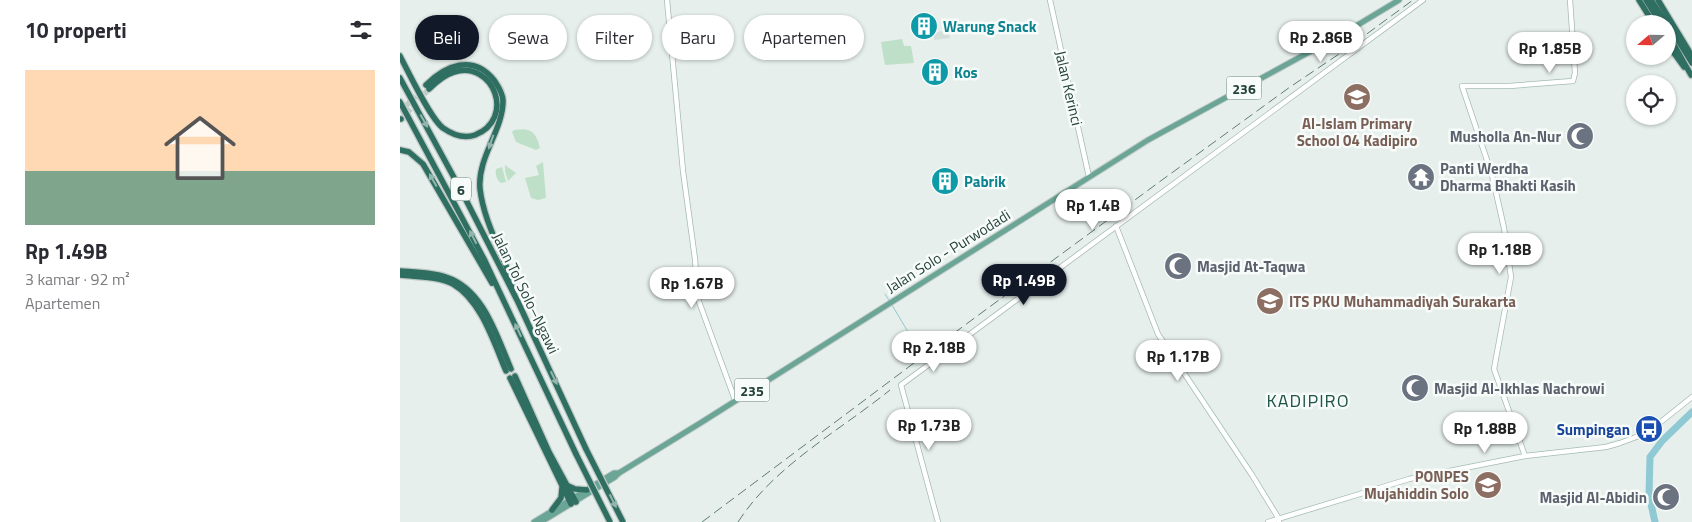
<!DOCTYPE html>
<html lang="id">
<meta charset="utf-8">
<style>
:root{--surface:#fff;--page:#f7f7f7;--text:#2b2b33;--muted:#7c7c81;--line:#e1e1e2;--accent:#111827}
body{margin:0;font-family:"Titillium Web",sans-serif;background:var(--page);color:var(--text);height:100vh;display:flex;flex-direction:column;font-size:19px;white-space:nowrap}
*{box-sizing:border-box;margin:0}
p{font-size:16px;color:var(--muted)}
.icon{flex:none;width:28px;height:28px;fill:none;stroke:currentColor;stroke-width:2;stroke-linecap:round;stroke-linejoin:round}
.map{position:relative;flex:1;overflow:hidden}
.sheet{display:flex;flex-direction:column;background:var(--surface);width:400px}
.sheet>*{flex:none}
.banner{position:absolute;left:15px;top:15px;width:475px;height:45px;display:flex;gap:10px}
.needle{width:32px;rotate:250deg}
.buttons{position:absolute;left:1226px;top:15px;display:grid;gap:10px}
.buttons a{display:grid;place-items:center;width:50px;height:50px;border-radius:50%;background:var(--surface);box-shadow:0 1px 4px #0004;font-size:25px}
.price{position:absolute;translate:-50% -42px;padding:0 11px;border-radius:18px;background:#fff;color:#222;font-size:16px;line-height:32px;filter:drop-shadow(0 1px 2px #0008)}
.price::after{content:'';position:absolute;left:50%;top:30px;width:15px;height:11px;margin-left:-8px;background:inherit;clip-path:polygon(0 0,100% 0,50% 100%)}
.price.selected{background:var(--accent);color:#fff}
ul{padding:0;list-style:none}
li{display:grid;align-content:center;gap:10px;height:265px;padding:0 25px}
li+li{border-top:1px solid var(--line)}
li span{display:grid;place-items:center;height:155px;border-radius:0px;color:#555}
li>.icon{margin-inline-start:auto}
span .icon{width:90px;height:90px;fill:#fffc;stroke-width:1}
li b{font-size:21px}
h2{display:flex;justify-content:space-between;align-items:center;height:60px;padding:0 25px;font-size:21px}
.tag{padding:0 18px;border-radius:22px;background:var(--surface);box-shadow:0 1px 4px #0004;font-size:18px;line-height:45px}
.tag.selected{background:var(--accent);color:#fff}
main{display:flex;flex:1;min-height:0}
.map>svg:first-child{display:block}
.built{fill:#d4dfda}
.green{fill:#bfe0c8}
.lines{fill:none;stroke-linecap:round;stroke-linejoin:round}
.stream{stroke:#8ec9d4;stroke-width:1}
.river{stroke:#8ec9d4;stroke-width:7}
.highway-tunnel{stroke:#bfccc8;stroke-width:5.5;stroke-dasharray:5.5 3;stroke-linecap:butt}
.secondary-casing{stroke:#a4bbb3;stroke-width:6}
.primary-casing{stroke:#c2cac8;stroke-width:7}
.highway-casing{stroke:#c2cac8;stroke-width:8}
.secondary{stroke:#fff;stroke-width:4.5}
.primary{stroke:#6aa596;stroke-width:5}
.highway{stroke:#2f6f62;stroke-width:5.5}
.rail{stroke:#5f7d75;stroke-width:1;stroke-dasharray:10 5;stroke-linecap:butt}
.highway-bridge-casing{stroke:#c2cac8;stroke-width:8;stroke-linecap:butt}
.highway-bridge{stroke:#2f6f62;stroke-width:5.5}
.oneway{fill:#93b5ae}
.labels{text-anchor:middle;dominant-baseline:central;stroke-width:5;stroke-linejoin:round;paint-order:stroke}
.shield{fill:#f7fbf9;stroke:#637a73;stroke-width:1}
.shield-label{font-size:14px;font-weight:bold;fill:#24423a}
.culture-label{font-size:15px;font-weight:bold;fill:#0d838f;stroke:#f7fbf9;text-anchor:start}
.street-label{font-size:15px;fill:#24423a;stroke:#f7fbf9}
.education-label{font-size:15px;font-weight:bold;fill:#785e54;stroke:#f7fbf9}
.worship-label{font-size:15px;font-weight:bold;fill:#5b616d;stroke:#f7fbf9;text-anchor:start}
.transit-label{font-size:15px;font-weight:bold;fill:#164399;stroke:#f7fbf9;text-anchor:end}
.quarter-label{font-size:18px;letter-spacing:1px;fill:#1f5548;stroke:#f7fbf9}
</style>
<main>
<section class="sheet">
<h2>10 properti<svg class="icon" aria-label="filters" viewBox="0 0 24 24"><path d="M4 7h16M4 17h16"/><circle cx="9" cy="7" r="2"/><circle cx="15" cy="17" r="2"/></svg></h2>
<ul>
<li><span style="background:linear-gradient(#ffd9b3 65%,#7fa58c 0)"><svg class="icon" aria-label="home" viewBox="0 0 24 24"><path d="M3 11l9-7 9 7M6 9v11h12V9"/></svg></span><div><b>Rp 1.49B</b><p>3 kamar · 92 m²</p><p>Apartemen</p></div></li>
</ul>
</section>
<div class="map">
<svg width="1292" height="522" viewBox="0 0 1292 522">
<rect width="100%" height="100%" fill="#e6efeb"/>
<polygon class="built" points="543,31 544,35 549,33 550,38 534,40 534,33"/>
<g class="green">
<polygon points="502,39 504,46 511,46 514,63 485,65 481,42"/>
<path d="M114,130C131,127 136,132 140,148L136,150L116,142L112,132Z"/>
<polygon points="143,162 146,198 138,200 131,198 125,178 139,175 136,166"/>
<polygon points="105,165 116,173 108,181 105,171"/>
<path d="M102,167L106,182L101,183C97,180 95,175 96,169Z"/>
</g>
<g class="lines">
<g class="stream">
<polyline points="485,294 490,302"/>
<polyline points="492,305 514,342 522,350 525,350 544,337 547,336"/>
<polyline points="555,348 561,358"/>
</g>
<polyline class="river" points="1255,522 1249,495 1250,457 1262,441 1292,412"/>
<g class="highway-tunnel">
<polyline points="0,112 26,85"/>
<polyline points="1,119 29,89"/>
</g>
<g class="secondary-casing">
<g id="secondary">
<polyline points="267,0 283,171 295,259 298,299 335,400"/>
<polyline points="650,0 689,177"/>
<polyline points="716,226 758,334 852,475 879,519 879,522"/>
<polyline points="1125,456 1094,369 1111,277 1104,228 1092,175 1062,86 1109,86 1173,81 1175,73 1170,0"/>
<polyline points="538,522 501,385 1023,0"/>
<polyline points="868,522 1009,479 1125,456 1206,447 1220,443 1247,433 1292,397"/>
</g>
</g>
<g class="primary-casing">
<g id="primary">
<polyline points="134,522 214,473 219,473"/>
<polyline points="141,522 215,477 219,473 302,422 748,140 946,32 999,0"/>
</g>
</g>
<g class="highway-casing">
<g id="highway">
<polyline points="1239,0 1254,24"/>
<polyline points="1246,0 1261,24"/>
<polyline points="1251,0 1267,24"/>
<polyline points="1258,0 1292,56"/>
<polyline points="1268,24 1292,63"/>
<polyline points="1268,34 1291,75"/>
<polyline points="1268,45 1284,67"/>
<path d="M0,56C9,73 30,118 43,128C53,135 64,139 75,135C116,119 94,60 54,72C44,75 36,82 29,89"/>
<polyline points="0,78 64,196 118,302 186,449"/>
<path d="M26,85C46,65 73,54 94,80C98,86 103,93 103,101C103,130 77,158 80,189C84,223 103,253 113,285"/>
<polyline points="0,102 84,259 176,454"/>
<polyline points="0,119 1,119"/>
<polyline points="0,150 9,152 23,164 92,283"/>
<path d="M0,271C15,272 32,272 46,277C84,289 97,337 111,369"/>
<path d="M0,275C17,277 38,276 53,284C81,300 94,343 106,371"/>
<polyline points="115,376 149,452 176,502"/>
<polyline points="110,378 171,504"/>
<polyline points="166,485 175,489 187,490"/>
<polyline points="152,510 161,498 162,488"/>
</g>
</g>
<use href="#secondary" class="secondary"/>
<use href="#primary" class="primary"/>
<use href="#highway" class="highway"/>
<g class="rail">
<polyline points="302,522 546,339 762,180 890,87 945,50 1013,0"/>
<path d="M338,522C375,465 438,432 490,390"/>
</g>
<g class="highway-bridge-casing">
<g id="highway-bridge">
<polyline points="186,449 223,522"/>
<polyline points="176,454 210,522"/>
</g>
</g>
<use href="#highway-bridge" class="highway-bridge"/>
</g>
<defs><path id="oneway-solid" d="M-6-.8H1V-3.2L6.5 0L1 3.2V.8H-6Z" transform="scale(1.25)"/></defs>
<g class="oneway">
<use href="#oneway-solid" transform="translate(24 121) rotate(61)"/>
<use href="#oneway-solid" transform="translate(91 142) rotate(109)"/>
<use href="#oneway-solid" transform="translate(33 180) rotate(-119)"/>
<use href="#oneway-solid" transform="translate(73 237) rotate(-117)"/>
<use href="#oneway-solid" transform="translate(118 330) rotate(-115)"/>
<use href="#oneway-solid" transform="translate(154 378) rotate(65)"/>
<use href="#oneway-solid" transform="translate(213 501) rotate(63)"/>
</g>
<defs>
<g id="building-disc" transform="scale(1.4375)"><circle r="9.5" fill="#0f9aa8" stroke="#f7fbf9"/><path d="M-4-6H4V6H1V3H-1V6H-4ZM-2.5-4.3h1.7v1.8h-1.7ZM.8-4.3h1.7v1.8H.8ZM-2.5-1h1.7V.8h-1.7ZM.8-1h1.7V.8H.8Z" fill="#fff"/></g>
<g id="school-disc" transform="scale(1.4375)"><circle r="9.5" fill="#8d6e63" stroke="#f7fbf9"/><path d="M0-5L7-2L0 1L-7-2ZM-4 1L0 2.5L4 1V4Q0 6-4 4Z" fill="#fff"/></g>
<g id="mosque-disc" transform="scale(1.4375)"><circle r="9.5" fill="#6b7280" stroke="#f7fbf9"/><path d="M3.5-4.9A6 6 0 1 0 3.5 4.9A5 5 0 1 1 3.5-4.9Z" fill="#fff"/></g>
<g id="temple-disc" transform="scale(1.4375)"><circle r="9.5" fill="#6b7280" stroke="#f7fbf9"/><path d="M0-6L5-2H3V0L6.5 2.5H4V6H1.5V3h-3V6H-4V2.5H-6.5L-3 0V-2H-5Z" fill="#fff"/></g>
<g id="university-disc" transform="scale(1.4375)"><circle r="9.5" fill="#8d6e63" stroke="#f7fbf9"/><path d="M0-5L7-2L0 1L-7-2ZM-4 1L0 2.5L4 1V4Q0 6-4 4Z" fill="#fff"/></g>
<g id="bus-disc" transform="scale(1.4375)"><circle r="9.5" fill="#1a4fb4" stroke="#f7fbf9"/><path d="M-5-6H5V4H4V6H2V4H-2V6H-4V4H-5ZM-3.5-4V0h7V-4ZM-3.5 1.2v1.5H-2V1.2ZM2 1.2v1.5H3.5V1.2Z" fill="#fff"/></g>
</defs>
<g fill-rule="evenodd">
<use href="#building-disc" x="524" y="26"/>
<use href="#building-disc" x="535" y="72"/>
<use href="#school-disc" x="957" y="97"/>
<use href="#mosque-disc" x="1180" y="136"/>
<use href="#temple-disc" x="1021" y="177"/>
<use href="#building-disc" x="545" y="181"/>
<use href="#mosque-disc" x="778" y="266"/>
<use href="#university-disc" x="870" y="301"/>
<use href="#mosque-disc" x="1015" y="388"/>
<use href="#bus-disc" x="1249" y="429"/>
<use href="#school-disc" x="1088" y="485"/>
<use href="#mosque-disc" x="1266" y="497"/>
</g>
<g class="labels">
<g class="shield">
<rect x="826.5" y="76.5" width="35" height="23" rx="4"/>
<rect x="51" y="177.5" width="20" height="23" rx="4"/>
<rect x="334.5" y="378.5" width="35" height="23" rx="4"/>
</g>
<g class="shield-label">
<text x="844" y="88">236</text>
<text x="61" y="189">6</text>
<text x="352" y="390">235</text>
</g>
<g class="culture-label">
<text x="543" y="26">Warung Snack</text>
<text x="554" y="72">Kos</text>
<text x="564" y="181">Pabrik</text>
</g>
<g class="street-label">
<text transform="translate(669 88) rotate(77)">Jalan Kerinci</text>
<text transform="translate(548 251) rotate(-32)">Jalan Solo - Purwodadi</text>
<text transform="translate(126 293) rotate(64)">Jalan Tol Solo–Ngawi</text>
</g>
<g class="education-label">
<text x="957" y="123">Al-Islam Primary<tspan x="957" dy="17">School 04 Kadipiro</tspan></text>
<text x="889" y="301" text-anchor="start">ITS PKU Muhammadiyah Surakarta</text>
<text x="1069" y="476" text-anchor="end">PONPES<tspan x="1069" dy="17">Mujahiddin Solo</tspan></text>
</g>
<g class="worship-label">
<text x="1161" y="136" text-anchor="end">Musholla An-Nur</text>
<text x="1040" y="168">Panti Werdha<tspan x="1040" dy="17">Dharma Bhakti Kasih</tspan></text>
<text x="797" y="266">Masjid At-Taqwa</text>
<text x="1034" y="388">Masjid Al-Ikhlas Nachrowi</text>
<text x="1247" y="497" text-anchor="end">Masjid Al-Abidin</text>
</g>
<g class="transit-label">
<text x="1230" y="429">Sumpingan</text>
</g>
<g class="quarter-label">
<text x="908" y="400">KADIPIRO</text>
</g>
</g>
</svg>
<div class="buttons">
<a><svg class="needle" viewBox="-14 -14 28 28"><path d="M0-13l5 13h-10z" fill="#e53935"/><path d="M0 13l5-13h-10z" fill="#7c7c81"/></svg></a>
<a><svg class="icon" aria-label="locate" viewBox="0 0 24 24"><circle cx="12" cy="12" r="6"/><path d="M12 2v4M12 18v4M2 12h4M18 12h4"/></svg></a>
</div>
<b class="price" style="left:921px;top:63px">Rp 2.86B</b>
<b class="price" style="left:1150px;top:74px">Rp 1.85B</b>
<b class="price" style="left:693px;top:231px">Rp 1.4B</b>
<b class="price" style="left:1100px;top:275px">Rp 1.18B</b>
<b class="price selected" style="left:624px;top:306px">Rp 1.49B</b>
<b class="price" style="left:292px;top:309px">Rp 1.67B</b>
<b class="price" style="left:534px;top:373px">Rp 2.18B</b>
<b class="price" style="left:778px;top:382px">Rp 1.17B</b>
<b class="price" style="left:529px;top:451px">Rp 1.73B</b>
<b class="price" style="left:1085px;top:454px">Rp 1.88B</b>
<div class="banner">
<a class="tag selected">Beli</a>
<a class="tag">Sewa</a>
<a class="tag">Filter</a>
<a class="tag">Baru</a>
<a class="tag">Apartemen</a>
</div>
</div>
</main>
